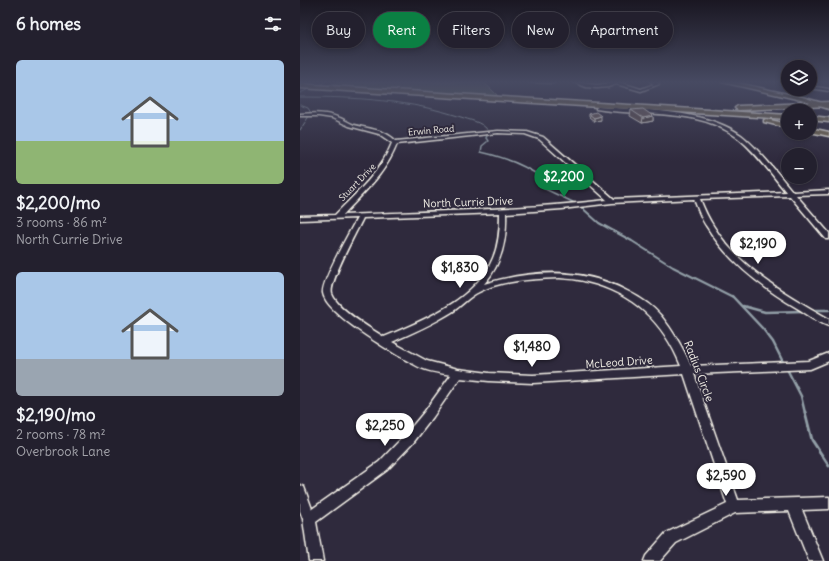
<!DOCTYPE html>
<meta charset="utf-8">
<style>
:root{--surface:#23202e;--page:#2f2d3a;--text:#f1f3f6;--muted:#a3a3aa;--line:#403e4a;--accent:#0b8043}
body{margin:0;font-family:Delius,sans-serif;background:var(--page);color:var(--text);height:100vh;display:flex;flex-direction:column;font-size:15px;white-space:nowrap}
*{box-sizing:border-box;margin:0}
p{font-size:13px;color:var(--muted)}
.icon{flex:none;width:22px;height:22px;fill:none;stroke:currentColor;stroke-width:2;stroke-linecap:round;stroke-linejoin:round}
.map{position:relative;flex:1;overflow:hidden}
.details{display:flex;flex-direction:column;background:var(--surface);width:300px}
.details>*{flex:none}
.guide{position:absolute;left:12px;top:12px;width:380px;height:36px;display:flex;gap:8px}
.buttons{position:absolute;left:481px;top:60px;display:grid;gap:8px}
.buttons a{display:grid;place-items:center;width:36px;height:36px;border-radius:50%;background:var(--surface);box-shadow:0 2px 6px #0003,0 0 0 1px var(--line);font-size:20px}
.price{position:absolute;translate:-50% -34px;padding:0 9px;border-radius:14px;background:#fff;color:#222;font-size:13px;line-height:26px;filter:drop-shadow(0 1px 2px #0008)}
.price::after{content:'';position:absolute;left:50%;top:24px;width:12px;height:9px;margin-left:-6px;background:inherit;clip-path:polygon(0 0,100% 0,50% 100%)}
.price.selected{background:var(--accent);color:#fff}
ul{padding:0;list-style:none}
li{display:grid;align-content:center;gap:8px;height:212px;padding:0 16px}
li span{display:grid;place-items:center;height:124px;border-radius:6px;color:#555}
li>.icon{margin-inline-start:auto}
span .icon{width:72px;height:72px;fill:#fffc;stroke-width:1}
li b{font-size:17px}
h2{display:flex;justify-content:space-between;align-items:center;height:48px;padding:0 16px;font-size:17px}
.pill{padding:0 14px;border-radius:18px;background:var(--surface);box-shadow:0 2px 6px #0003,0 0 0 1px var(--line);font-size:14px;line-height:36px}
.pill.selected{background:var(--accent);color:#fff}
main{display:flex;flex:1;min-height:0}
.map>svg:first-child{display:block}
.green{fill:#616b5f;stroke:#aaaea4}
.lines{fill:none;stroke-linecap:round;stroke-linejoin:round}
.stream-far4{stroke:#929fa7;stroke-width:1}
.stream-far3{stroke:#929fa7;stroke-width:1.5}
.stream-far2{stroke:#929fa7;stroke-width:2}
.stream-far1{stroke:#929fa7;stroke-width:2.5}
.stream{stroke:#929fa7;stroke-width:3}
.minor-casing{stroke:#f4f1e8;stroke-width:3}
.major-casing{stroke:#f4f1e8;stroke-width:3}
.highway-casing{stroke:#f4f1e8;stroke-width:3}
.minor{fill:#2f2a3d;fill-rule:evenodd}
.major{fill:#756a55;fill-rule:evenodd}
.highway{fill:#756a55;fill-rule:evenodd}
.wall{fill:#5e4f4d;stroke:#f4f1e8}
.shaded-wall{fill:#4c403f;stroke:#f4f1e8}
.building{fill:#6d5c5a;stroke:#f4f1e8}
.labels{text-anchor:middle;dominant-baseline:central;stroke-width:4;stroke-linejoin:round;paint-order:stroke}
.far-street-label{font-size:9px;fill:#f4f1e8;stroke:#2f2a3d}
.street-label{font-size:11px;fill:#f4f1e8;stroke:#2f2a3d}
</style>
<main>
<section class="details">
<h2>6 homes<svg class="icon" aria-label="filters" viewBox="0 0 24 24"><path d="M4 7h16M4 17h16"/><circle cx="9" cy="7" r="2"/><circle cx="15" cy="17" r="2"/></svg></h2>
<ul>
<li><span style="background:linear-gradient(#a9c7e8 65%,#8fb573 0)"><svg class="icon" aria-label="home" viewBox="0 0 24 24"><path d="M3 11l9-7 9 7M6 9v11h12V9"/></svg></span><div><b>$2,200/mo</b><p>3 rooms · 86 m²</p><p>North Currie Drive</p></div></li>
<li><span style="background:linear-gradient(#a9c7e8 70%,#9aa5b1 0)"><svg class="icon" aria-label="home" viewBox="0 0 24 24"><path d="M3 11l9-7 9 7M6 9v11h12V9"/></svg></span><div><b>$2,190/mo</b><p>2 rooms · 78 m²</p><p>Overbrook Lane</p></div></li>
</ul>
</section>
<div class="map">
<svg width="529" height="561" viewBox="0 0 529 561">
<rect width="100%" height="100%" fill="#2f2a3d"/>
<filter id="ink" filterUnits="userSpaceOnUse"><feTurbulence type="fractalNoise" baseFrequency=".025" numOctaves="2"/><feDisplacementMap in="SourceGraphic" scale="8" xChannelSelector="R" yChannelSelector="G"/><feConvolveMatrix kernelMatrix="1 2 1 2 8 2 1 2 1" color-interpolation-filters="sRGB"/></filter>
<g filter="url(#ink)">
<polygon class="green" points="37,82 184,82 200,98 27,86"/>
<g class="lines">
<g class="stream-far4">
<polyline points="17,86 25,82"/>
<polyline points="0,93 11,88"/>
<path d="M0,97C55,97 111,100 164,118C173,121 185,123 189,133L186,137"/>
<polyline points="0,105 8,108 11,113 0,130"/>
</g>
<path class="stream-far3" d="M187,136L186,138L188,141L182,146L181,152C203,157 224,164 242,178L243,188L277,204L281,207"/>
<polyline class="stream-far2" points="280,206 299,223 332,241 373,267 433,297"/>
<g class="stream-far1">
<polyline points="432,296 463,329 473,342 483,362"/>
<polyline points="443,306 465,312 504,311"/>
<polyline points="512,310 529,310"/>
<polyline points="488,371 501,396 505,413"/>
</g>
<polyline class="stream" points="505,412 512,440 529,466"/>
<g class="minor-casing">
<g id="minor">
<polygon points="231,82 255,82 253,83"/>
<polygon points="274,82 297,85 319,82 341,89 354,84 351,82 357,82 359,84 341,91 316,84 308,87 297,88 286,87"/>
<polygon points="483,82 488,82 488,84 484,83"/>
<polygon points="510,86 529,89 529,91 510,88"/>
<path d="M298,107C342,110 404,109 441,135C459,149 478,174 493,192L529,190V194L496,195L529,233V239H526L490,196L400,199C404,209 408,218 414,227C440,269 487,295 529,319V326C518,323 507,314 497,308C463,288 428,262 407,227C401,219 398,209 394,199L312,203L262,209L206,213C207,239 202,264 184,284C231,270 282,267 327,291C339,297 352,305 361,316C373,331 383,348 391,366L509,361L529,353V361L510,369L394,374L438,500L529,497V509L502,510L523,561H509L489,511L435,513L376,543L360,561H344L346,556L366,533L427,504L384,374L233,383L189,381L160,378L133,417L113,443L87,470L16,522L23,561H9L3,519L0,511V485L4,487L12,509L79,462L105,435L125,411L151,375C141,373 130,372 121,368C101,358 26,315 23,293C21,282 50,231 57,218L0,220V216L35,215C57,192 80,173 92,143L79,134L49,126L32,118L19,116H0V114C13,113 27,112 40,118C45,120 49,123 54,125C69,129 84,129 96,141L198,131L227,132L243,137L314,199L486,192C472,175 456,152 438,138C398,107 343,117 296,109V108ZM198,133L225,134L239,139L307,200C219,210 131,211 43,215C64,192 86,173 97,144ZM200,213C200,228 199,244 193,258C176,300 122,321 84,337C71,329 37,309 32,294C28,283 57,231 63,218ZM260,278C269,279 278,279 287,282C333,293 364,323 381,366L233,375L189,373L158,369L127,361L92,342C112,333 133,324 152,312C161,306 170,296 179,292C202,280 234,279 260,278Z"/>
</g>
</g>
<g class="major-casing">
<polygon id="major" points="422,82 433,82 502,97 529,105 529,109 501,100"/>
</g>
<g class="highway-casing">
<g id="highway">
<polygon points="0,84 488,115 488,119 0,88"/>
<polygon points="529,102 529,106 438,110 435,108 438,106"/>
<polygon points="510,116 529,118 529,122 510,120"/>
<polygon points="466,119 488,124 488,128 464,122 464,120"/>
<polygon points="510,128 529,132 529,136 510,132"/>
</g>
</g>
<use href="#minor" class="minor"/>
<use href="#major" class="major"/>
<use href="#highway" class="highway"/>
</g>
<g class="wall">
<polygon points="331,110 353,116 353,121 342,123 330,116"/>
<polygon points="289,114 301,120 294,121 289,117"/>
</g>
<g class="shaded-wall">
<polygon points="301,116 301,120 294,121 294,118"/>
<polygon points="353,116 353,121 342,123 343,118"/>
</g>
<g class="building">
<polygon points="343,109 353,116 343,118 331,110"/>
<polygon points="296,112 301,116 294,118 289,114"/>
</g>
</g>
<linearGradient id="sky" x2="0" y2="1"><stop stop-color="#1a1722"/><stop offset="0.51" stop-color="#474a62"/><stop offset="1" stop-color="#474a62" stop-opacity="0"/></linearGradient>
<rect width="529" height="161" fill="url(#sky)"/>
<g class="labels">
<g class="far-street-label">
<text transform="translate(131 130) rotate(-5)">Erwin Road</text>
<text transform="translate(57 182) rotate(-46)">Stuart Drive</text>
</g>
<g class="street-label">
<text transform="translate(168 202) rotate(-2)">North Currie Drive</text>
<text transform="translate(319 362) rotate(-4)">McLeod Drive</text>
<text transform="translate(399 371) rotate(69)">Radius Circle</text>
</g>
</g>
</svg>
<div class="buttons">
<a><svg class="icon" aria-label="layers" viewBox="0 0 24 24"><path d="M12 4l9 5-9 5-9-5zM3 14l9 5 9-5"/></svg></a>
<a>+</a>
<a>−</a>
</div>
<b class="price selected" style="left:264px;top:198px">$2,200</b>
<b class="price" style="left:458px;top:265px">$2,190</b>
<b class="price" style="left:160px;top:289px">$1,830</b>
<b class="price" style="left:232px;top:368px">$1,480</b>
<b class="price" style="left:85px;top:447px">$2,250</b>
<b class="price" style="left:426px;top:497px">$2,590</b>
<div class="guide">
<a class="pill">Buy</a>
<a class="pill selected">Rent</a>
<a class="pill">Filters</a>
<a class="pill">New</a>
<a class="pill">Apartment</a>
</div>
</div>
</main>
